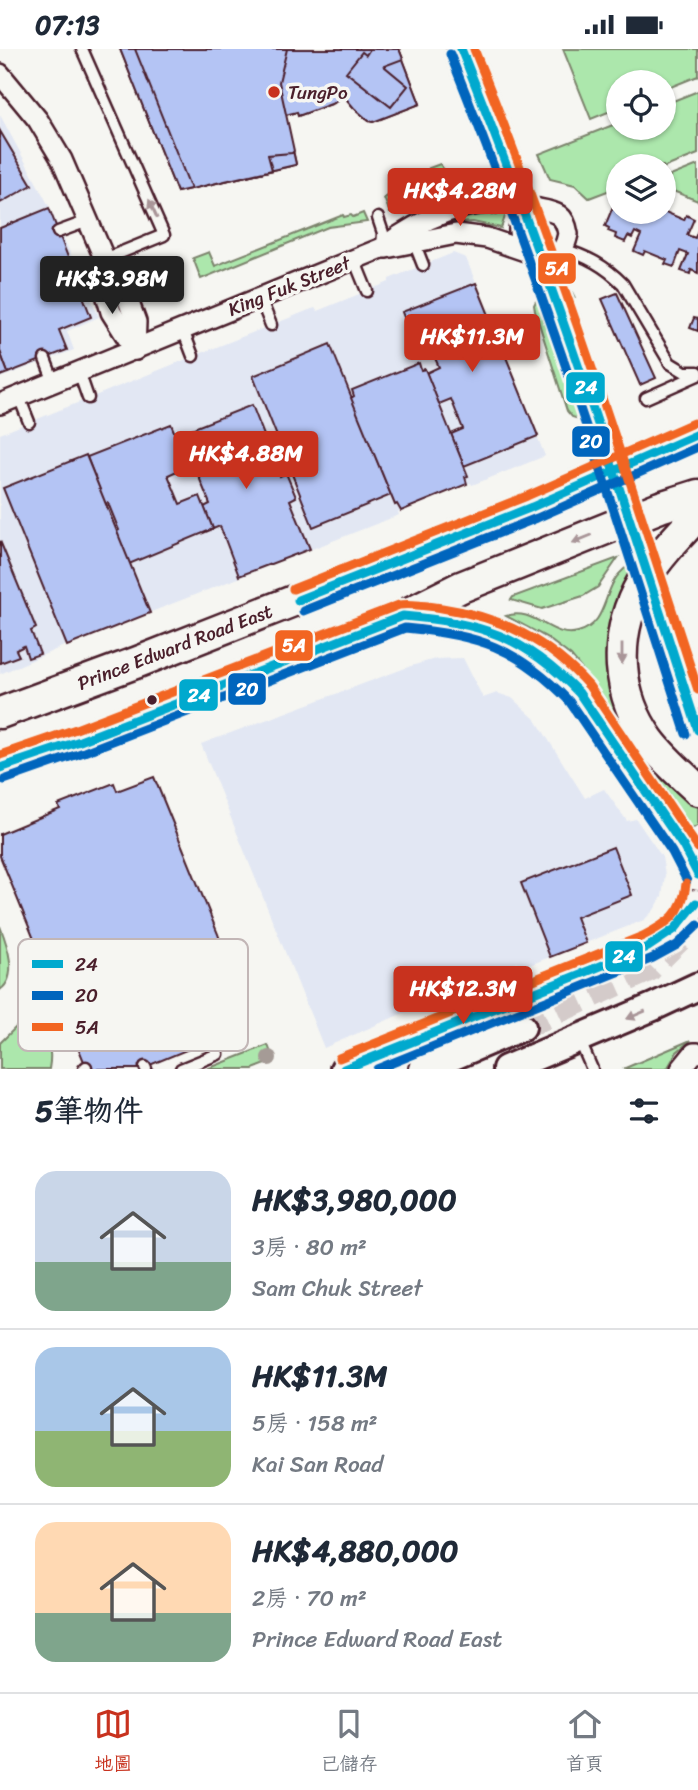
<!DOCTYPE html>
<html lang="zh-TW">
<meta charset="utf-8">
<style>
:root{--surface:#fff;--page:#f6f6f7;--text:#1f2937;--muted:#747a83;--line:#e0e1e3;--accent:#c8321e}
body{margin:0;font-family:Sriracha,"LXGW WenKai TC",sans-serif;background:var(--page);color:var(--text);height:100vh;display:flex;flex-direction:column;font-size:26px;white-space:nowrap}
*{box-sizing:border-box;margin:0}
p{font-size:23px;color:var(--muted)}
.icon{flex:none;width:38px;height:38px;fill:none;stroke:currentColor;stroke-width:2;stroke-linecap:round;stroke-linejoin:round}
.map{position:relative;height:1020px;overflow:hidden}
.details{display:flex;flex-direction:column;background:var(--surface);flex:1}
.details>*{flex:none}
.buttons{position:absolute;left:606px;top:21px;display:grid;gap:14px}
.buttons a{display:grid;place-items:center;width:70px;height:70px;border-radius:50%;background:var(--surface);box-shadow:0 2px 5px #0004;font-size:35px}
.price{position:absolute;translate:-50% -60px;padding:0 16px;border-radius:7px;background:var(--accent);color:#fff;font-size:23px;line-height:46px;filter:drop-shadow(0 2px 4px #0008)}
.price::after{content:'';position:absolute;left:50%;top:42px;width:21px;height:16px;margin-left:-10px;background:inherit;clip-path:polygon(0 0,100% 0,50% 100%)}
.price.on{background:#222;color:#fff}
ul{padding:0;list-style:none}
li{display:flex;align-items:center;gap:21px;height:175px;padding:0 35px}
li+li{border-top:2px solid var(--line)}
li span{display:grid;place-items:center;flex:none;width:196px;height:140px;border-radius:21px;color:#555}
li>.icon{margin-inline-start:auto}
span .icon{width:84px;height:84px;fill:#fffc;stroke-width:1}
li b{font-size:30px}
h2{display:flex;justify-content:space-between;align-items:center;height:84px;padding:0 35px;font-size:30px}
.status{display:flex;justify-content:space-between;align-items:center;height:49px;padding:0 35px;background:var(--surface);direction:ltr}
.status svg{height:19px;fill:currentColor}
.tabs{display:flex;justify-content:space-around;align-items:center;height:98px;border-top:2px solid var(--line);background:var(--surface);font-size:19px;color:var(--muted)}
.tabs a{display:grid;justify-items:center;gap:4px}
.tabs .on{color:var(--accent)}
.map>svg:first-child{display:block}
.built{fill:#e2e7f3}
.green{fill:#ace7ac;stroke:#7b836c;stroke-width:2}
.building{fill:#b4c4f4;stroke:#4a1f2b;stroke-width:2}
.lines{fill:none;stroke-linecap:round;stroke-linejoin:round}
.secondary-tunnel{stroke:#d4cbca;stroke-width:26;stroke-dasharray:26 13;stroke-linecap:butt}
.lane-casing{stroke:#4a1f2b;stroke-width:15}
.street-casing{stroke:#4a1f2b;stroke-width:24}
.secondary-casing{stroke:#4a1f2b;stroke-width:32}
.primary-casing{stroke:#4a1f2b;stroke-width:35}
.lane{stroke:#f6f6f2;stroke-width:10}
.street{stroke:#f6f6f2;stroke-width:19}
.secondary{stroke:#f6f6f2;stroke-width:26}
.primary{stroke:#f6f6f2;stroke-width:30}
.bus-1-casing{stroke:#f6f6f2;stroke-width:14}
.bus-2-casing{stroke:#f6f6f2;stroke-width:14}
.bus-3-casing{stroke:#f6f6f2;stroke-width:14}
.bus-1{stroke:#00a9ce;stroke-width:9}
.bus-2{stroke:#0065bd;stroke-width:9}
.bus-3{stroke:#f26522;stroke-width:9}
.tree{fill:#a59b96}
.oneway{fill:#a99598}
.poi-dot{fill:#c8321e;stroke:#f6f6f2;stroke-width:2.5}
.bus-dot{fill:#4a1f2b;stroke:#f6f6f2;stroke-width:2.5}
.labels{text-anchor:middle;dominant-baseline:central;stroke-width:7;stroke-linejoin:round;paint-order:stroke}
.poi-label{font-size:19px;fill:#4a1f2b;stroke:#f6f6f2;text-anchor:start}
.street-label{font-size:19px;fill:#4a1f2b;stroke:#f6f6f2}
.key{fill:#f6f6f2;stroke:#c2b6b6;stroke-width:2}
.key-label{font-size:19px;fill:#4a1f2b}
.line-badge{stroke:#f6f6f2;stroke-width:2.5}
.badge-label{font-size:19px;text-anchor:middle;font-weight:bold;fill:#fff}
</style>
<div class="status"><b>07:13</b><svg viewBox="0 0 49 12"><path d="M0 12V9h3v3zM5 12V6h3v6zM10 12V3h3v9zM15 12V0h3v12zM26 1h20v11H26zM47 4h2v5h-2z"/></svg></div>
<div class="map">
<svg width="698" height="1020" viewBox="0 0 698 1020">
<rect width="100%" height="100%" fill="#f6f6f2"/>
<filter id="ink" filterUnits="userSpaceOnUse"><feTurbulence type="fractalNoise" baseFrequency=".0143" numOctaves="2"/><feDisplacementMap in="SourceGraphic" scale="14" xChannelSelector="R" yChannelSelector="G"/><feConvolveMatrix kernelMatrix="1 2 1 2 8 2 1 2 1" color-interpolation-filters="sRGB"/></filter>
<g filter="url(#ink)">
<g class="built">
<polygon points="0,66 49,157 99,268 67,282 74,301 0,329"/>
<polygon points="453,204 466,209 545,407 472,436 471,434 467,435 401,462 398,463 399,466 64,597 0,625 0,385 309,261 315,259 317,262 367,242 389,233 389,230"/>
<polygon points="463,609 483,649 497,644 512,649 536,671 585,749 604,740 627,772 636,770 662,808 665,826 662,848 654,861 644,871 522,919 519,913 324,999 201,695 411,617 435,610"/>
</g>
<g class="green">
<polygon points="563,0 698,0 698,27 663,41 663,33 618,33 618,59 591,70"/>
<polygon points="698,42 698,105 663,119 663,117 618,117 618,138 589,149 575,136 550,130 539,105 618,74 618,79 663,79 663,56"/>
<polygon points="440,115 457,140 438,145 429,119"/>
<polygon points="698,116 698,152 663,138 663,130"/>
<polygon points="421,127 429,148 390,164 384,149 394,144 392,139"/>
<polygon points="507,162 501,179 473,173 440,175 461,164"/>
<polygon points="363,164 367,173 328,178 201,230 193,209 209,203 215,217 343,166 344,168 351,166 353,168"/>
<path d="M563,237L571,241L575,249L565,240L542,253V259L575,358L582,364L604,358L606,346C610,361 600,366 588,373L572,368L567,362L535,262L534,256L541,242Z"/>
<polygon points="618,509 598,538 583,547 542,560 511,551 513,548"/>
<path d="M633,515L609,601L698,751V776L689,782L641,717L593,634L571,607L546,588L506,567C534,557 552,591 578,583C604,576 603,551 614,532C617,526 624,520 629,516Z"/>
<path d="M0,877C7,895 19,928 0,941Z"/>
<path d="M26,974L37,976C50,988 52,1004 49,1020H0V994L16,978Z"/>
<polygon points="691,991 677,1003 667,1020 623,1020"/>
<polygon points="268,996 274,1012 253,1020 207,1020"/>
</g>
<g class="building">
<polygon points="120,0 399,0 420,55 373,73 369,72 354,59 343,46 334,54 298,67 297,63 285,66 296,115 295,116 177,143"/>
<polygon points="120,0 399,0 420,55 373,73 369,72 354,59 343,46 334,54 298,67 297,63 285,66 296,115 295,116 177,143"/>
<polygon points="135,0 287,0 279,33 294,102 292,104 268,106 272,121 191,140"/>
<polygon points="370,0 399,0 403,10 384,17 408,37 391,58 346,23 362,3 366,6"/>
<polygon points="0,82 32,136 0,154"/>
<polygon points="616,150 618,163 643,163 641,167 648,170 651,163 663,162 684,171 686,166 694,170 687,186 695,189 698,181 698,224 691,221 690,225 681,222 688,205 680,202 674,218 665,215 667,211 645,202 643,206 634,202 641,186 635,183 632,189 628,187 625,193 615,189 616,185 608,182 609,179 605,177"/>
<polygon points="49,159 91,268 59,281 67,301 8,324 0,302 0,179"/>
<polygon points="476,234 538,387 464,417 451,385 463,380 451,350 439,355 426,324 439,318 426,289 414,294 402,263"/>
<polygon points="617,244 656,329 640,336 602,250"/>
<polygon points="694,269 698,270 698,282 690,279"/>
<polygon points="330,295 391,446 313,478 253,327"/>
<polygon points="0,303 8,324 0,327"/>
<polygon points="419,314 421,321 425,320 464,417 468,427 465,428 467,435 401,462 397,455 395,456 351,349 354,347 352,341"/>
<polygon points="252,356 280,427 286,424 296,448 290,451 310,500 239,527 220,477 213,480 204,458 210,455 181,384"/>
<polygon points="171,375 188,417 168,426 180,455 200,447 213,480 129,515 116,483 119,481 108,454 105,455 87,408"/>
<polygon points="86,406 150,564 67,597 3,439"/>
<polygon points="0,492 36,579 31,582 40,605 28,609 24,597 16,601 19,607 0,614"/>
<polygon points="154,728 218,885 247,972 188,996 189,1000 140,1020 87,1020 0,807 0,785 60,760 58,756 114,734 117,742"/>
<polygon points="613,798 632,846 576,868 586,894 550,908 521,834"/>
</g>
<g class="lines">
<g class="secondary-tunnel">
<polyline points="483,56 552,241"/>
<polyline points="595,365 698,681"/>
<polyline points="522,978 649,920 681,888 688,876"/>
</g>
<g class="lane-casing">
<g id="lane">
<polyline points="82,0 164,186 105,210"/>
<polyline points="378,169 383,184 382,199"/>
<polyline points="58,183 88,172"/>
<polyline points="414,193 423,216"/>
<path d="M562,200C587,207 605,217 623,235L670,314L685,323H698"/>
<polyline points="354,210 367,242"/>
<polyline points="260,249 271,276"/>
<polyline points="183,281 193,307"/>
<polyline points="45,310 54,333"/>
<polyline points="79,323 88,349"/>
<polyline points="19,348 29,373"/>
<polyline points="646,349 698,326"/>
<polyline points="579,990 592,1020"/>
<polyline points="145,1018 146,1020"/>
<polyline points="84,1020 86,1018"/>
<polyline points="181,1020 218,1005"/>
</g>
</g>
<g class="street-casing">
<g id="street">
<polyline points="0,25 38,71 62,111 111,225 125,243 136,273 135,301"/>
<polyline points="386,199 456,185 487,189 528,203"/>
<polyline points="111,225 107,249 111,263 135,301"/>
<path d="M0,355L382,199C421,170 466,148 517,155C525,156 531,159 539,160C556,163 565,165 568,185C556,245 484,176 540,161"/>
<polyline points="681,1020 694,1004 698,1004"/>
</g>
</g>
<g class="secondary-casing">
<g id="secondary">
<polyline points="461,0 483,56"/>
<polyline points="552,241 595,365"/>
<path d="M344,1020L648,898C669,887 683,875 696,854"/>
<polyline points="423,1020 522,978"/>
<polyline points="506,1020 653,958 698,937"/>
</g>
</g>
<g class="primary-casing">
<g id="primary">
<path d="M698,466C655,511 618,550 622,617C624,644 633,669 649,691C663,710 681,725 698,741"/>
<path d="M403,567C473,573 532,586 578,643C596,665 610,690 626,713C651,750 677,786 698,826"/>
<polyline points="0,664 138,613 532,458 698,385"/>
<polyline points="0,719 80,692 403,567 461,538 660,458 698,446"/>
</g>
</g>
<use href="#lane" class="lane"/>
<use href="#street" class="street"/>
<use href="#secondary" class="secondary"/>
<use href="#primary" class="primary"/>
<g class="bus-1-casing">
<g id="bus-1">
<path d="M461,0C551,223 624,452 698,681"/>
<polyline points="298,551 532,458 698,385"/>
<path d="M0,719L80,692L403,567C481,574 523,586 579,644L683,797L698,826"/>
<polyline points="344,1020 648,898 675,880 696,854"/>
</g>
</g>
<g class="bus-2-casing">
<g id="bus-2">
<path d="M450,5C540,228 613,456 686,685"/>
<polyline points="303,562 537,469 698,398"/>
<path d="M4,731L84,703L405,579C478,586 517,598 569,652L672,803L687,832"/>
<polyline points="377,1020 653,909 677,896 698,876"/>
</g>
</g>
<g class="bus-3-casing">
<g id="bus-3">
<path d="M474,0C559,210 628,425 698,641"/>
<polyline points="293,540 527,447 693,374"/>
<path d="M0,706L76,680L399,556C412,554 428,557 442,559C502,568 549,592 589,637L698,799"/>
<path d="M339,1009L643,887C668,874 683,865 686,835"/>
</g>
</g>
<use href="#bus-1" class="bus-1"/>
<use href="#bus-2" class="bus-2"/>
<use href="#bus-3" class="bus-3"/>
</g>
<circle class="tree" cx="269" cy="1009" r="8"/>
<defs><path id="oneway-solid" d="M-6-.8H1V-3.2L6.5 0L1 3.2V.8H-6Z" transform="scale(1.75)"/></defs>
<g class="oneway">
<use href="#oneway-solid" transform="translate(153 160) rotate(-114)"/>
<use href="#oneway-solid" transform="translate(582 490) rotate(158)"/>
<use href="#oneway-solid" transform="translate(622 605) rotate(90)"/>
<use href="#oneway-solid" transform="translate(636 966) rotate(157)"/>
</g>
</g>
<circle class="poi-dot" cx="274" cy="43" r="7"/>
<circle class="bus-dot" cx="152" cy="651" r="6"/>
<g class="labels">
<g class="poi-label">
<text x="288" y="43">TungPo</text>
</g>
<g class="street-label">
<text transform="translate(289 237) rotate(-22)">King Fuk Street</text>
<text transform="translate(175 598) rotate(-21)">Prince Edward Road East</text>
</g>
</g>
<rect x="18" y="890" width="230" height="112" rx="10" class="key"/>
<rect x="32" y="911" width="31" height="8" fill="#00a9ce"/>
<rect x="32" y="942" width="31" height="9" fill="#0065bd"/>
<rect x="32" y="974" width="31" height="8" fill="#f26522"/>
<g class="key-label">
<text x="75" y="922">24</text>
<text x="75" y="953">20</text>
<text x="75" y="985">5A</text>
</g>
<g class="line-badge">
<rect x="537" y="203" width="40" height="33" rx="7" fill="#f26522"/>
<rect x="565" y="322" width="41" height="33" rx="7" fill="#00a9ce"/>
<rect x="571" y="376" width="40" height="33" rx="7" fill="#0065bd"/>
<rect x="274" y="580" width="40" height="33" rx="7" fill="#f26522"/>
<rect x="227" y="623" width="40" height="34" rx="7" fill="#0065bd"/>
<rect x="178" y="629" width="41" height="34" rx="7" fill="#00a9ce"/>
<rect x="604" y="891" width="40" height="33" rx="7" fill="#00a9ce"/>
</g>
<g class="badge-label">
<text x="557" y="226">5A</text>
<text x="586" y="345">24</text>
<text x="591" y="399">20</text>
<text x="294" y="603">5A</text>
<text x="247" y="647">20</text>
<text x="199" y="653">24</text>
<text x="624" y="914">24</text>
</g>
</svg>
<div class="buttons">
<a><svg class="icon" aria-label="locate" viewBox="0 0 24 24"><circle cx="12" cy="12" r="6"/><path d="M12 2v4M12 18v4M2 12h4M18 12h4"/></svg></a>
<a><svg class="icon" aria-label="layers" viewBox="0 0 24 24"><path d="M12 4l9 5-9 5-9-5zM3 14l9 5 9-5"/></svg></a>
</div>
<b class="price" style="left:460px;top:179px">HK$4.28M</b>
<b class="price on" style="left:112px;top:267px">HK$3.98M</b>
<b class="price" style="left:472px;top:325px">HK$11.3M</b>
<b class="price" style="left:246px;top:442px">HK$4.88M</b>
<b class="price" style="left:463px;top:977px">HK$12.3M</b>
</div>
<section class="details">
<h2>5筆物件<svg class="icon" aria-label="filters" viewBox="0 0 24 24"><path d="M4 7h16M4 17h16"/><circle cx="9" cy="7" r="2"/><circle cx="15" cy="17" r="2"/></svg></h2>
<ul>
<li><span style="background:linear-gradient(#c9d6e8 65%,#7fa58c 0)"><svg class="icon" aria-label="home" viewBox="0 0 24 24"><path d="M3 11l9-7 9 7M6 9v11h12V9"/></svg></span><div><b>HK$3,980,000</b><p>3房 · 80 m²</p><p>Sam Chuk Street</p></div></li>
<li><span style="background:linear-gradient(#a9c7e8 60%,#8fb573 0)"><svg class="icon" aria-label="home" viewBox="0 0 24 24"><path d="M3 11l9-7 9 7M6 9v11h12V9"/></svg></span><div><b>HK$11.3M</b><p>5房 · 158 m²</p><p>Kai San Road</p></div></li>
<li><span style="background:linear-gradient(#ffd9b3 65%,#7fa58c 0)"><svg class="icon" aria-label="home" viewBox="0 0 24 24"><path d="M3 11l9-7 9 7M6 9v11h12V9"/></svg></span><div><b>HK$4,880,000</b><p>2房 · 70 m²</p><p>Prince Edward Road East</p></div></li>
</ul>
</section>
<nav class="tabs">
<a class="on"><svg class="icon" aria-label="map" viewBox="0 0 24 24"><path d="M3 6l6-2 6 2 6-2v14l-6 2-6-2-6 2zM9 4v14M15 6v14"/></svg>地圖</a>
<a><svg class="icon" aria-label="saved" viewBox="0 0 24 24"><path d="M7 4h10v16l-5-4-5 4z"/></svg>已儲存</a>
<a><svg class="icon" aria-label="home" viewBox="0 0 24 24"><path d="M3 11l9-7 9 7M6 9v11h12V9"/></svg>首頁</a>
</nav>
